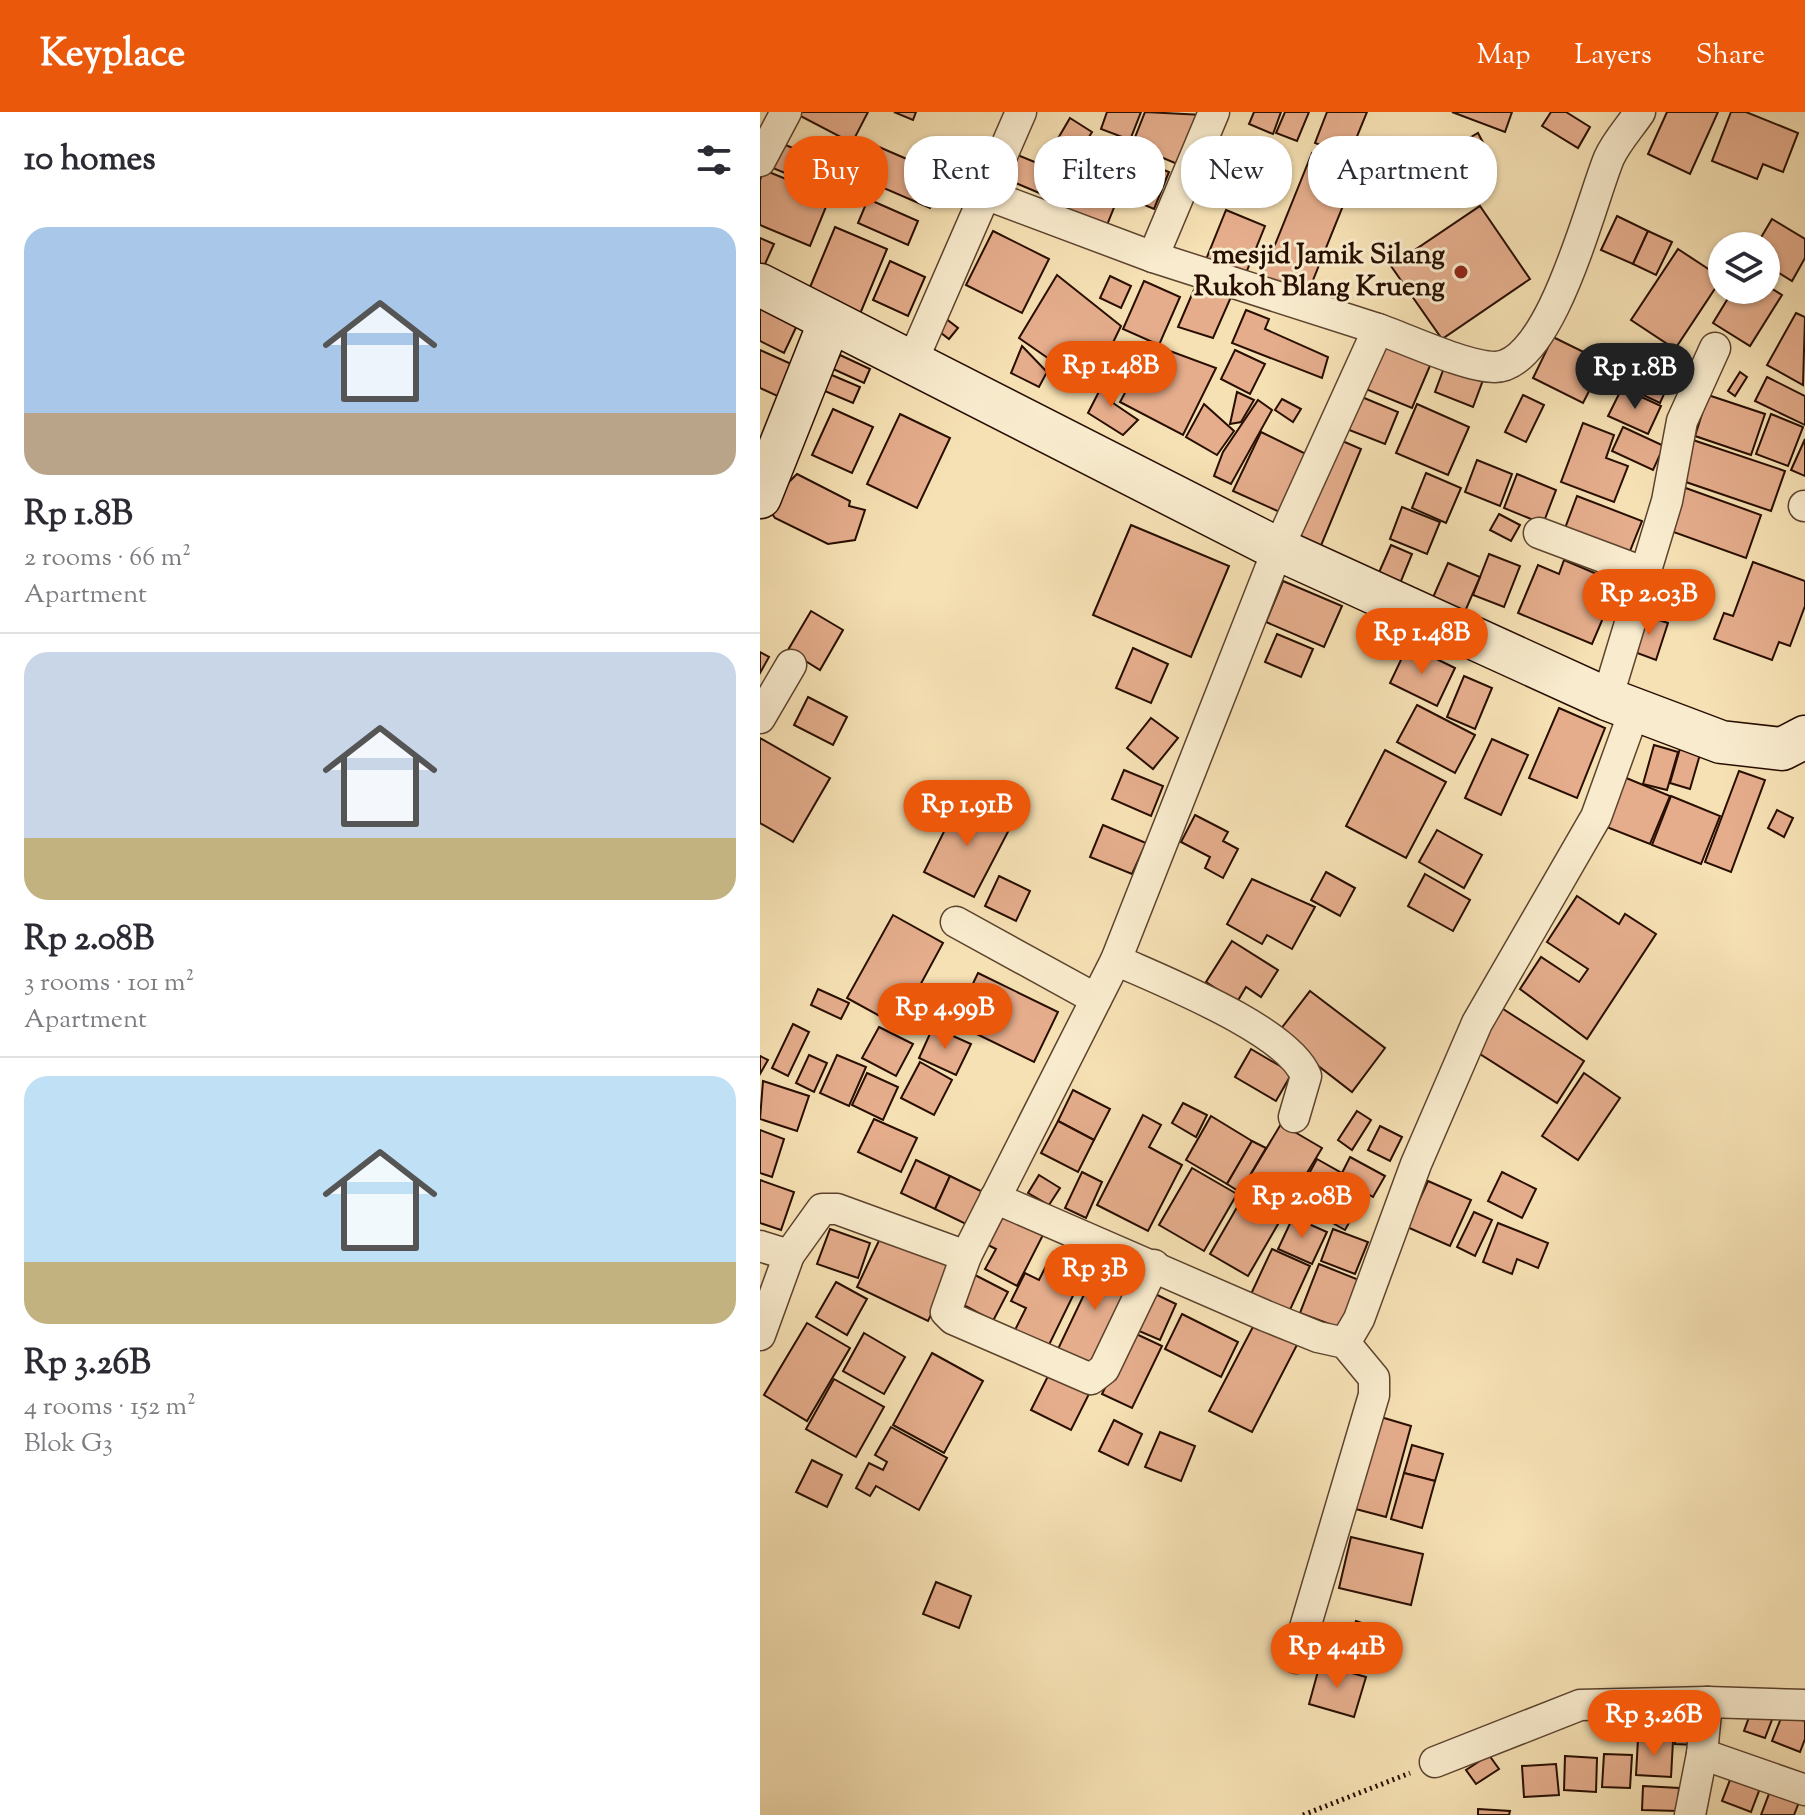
<!DOCTYPE html>
<meta charset="utf-8">
<style>
:root{--surface:#fff;--page:#f7f7f7;--text:#2b2b33;--muted:#7c7c81;--line:#e1e1e2;--accent:#ea580c}
body{margin:0;font-family:"Sorts Mill Goudy",serif;background:var(--page);color:var(--text);height:100vh;display:flex;flex-direction:column;font-size:30px;white-space:nowrap}
*{box-sizing:border-box;margin:0}
p{font-size:26px;color:var(--muted)}
.icon{flex:none;width:44px;height:44px;fill:none;stroke:currentColor;stroke-width:2;stroke-linecap:round;stroke-linejoin:round}
.map{position:relative;flex:1;overflow:hidden}
.side{display:flex;flex-direction:column;background:var(--surface);width:760px}
.side>*{flex:none}
.top-card{position:absolute;left:24px;top:24px;width:760px;height:72px;display:flex;gap:16px}
.tools{position:absolute;left:948px;top:120px;display:grid;gap:16px}
.tools a{display:grid;place-items:center;width:72px;height:72px;border-radius:50%;background:var(--surface);box-shadow:0 2px 6px #0004;font-size:40px}
.price{position:absolute;translate:-50% -68px;padding:0 18px;border-radius:28px;background:var(--accent);color:#fff;font-size:26px;line-height:52px;filter:drop-shadow(0 2px 4px #0008)}
.price::after{content:'';position:absolute;left:50%;top:48px;width:24px;height:18px;margin-left:-12px;background:inherit;clip-path:polygon(0 0,100% 0,50% 100%)}
.price.current{background:#222;color:#fff}
ul{padding:0;list-style:none}
li{display:grid;align-content:center;gap:16px;height:424px;padding:0 24px}
li+li{border-top:2px solid var(--line)}
li span{display:grid;place-items:center;height:248px;border-radius:24px;color:#555}
li>.icon{margin-inline-start:auto}
span .icon{width:144px;height:144px;fill:#fffc;stroke-width:1}
li b{font-size:34px}
h2{display:flex;justify-content:space-between;align-items:center;height:96px;padding:0 24px;font-size:34px}
.tag{padding:0 28px;border-radius:32px;background:var(--surface);box-shadow:0 2px 6px #0004;font-size:28px;line-height:72px}
.tag.current{background:var(--accent);color:#fff}
header{display:flex;align-items:center;gap:48px;box-sizing:border-box;height:112px;padding:0 40px;background:var(--accent);color:#fff}
header strong{font-size:38px}
nav{display:flex;gap:44px;margin-inline-start:auto;font-size:28px}
main{display:flex;flex:1;min-height:0}
.map>svg:first-child{display:block}
.building{fill:#e5ad8c;stroke:#280e01;stroke-width:2}
.lines{fill:none;stroke-linecap:round;stroke-linejoin:round}
.street-casing{stroke:#5c432e;stroke-width:33}
.secondary-casing{stroke:#280e01;stroke-width:45}
.path{stroke:#280e01;stroke-width:5;stroke-dasharray:2 4;stroke-linecap:butt}
.street{stroke:#f9ecce;stroke-width:30}
.secondary{stroke:#f9ecce;stroke-width:42}
.poi-dot{fill:#8f2418;stroke:#f9ecce;stroke-width:3}
.labels{text-anchor:middle;dominant-baseline:central;stroke-width:6;stroke-linejoin:round;paint-order:stroke}
.poi-label{font-size:28px;font-weight:bold;fill:#280e01;stroke:#f9ecce;text-anchor:end}
</style>
<header>
<strong>Keyplace</strong>
<nav><a>Map</a><a>Layers</a><a>Share</a></nav>
</header>
<main>
<section class="side">
<h2>10 homes<svg class="icon" aria-label="filters" viewBox="0 0 24 24"><path d="M4 7h16M4 17h16"/><circle cx="9" cy="7" r="2"/><circle cx="15" cy="17" r="2"/></svg></h2>
<ul>
<li><span style="background:linear-gradient(#a9c7e8 75%,#b9a48a 0)"><svg class="icon" aria-label="home" viewBox="0 0 24 24"><path d="M3 11l9-7 9 7M6 9v11h12V9"/></svg></span><div><b>Rp 1.8B</b><p>2 rooms · 66 m²</p><p>Apartment</p></div></li>
<li><span style="background:linear-gradient(#c9d6e8 75%,#c2b280 0)"><svg class="icon" aria-label="home" viewBox="0 0 24 24"><path d="M3 11l9-7 9 7M6 9v11h12V9"/></svg></span><div><b>Rp 2.08B</b><p>3 rooms · 101 m²</p><p>Apartment</p></div></li>
<li><span style="background:linear-gradient(#bfe0f5 75%,#c2b280 0)"><svg class="icon" aria-label="home" viewBox="0 0 24 24"><path d="M3 11l9-7 9 7M6 9v11h12V9"/></svg></span><div><b>Rp 3.26B</b><p>4 rooms · 152 m²</p><p>Blok G3</p></div></li>
</ul>
</section>
<div class="map">
<svg width="1045" height="1703" viewBox="0 0 1045 1703">
<rect width="100%" height="100%" fill="#f6e1b4"/>
<filter id="stains"><feTurbulence type="fractalNoise" baseFrequency=".0025" numOctaves="4"/><feColorMatrix values="0 0 0 0 .2 0 0 0 0 .09 0 0 0 0 .02 0 0 0 .5 -.17"/></filter>
<radialGradient id="worn" r=".72"><stop offset=".6" stop-color="#630" stop-opacity="0"/><stop offset="1" stop-color="#630" stop-opacity=".3"/></radialGradient>
<g class="building">
<polygon points="33,0 108,0 92,31"/>
<polygon points="134,0 156,0 153,8"/>
<polygon points="347,0 381,0 370,28 341,17"/>
<polygon points="385,0 443,3 422,54 372,33"/>
<polygon points="494,0 521,0 513,22 489,12"/>
<polygon points="525,0 549,0 537,29 516,21"/>
<polygon points="567,0 607,0 589,44 555,31"/>
<polygon points="692,0 752,0 745,20"/>
<polygon points="791,0 806,0 830,15 818,36 782,14"/>
<polygon points="907,0 958,0 930,62 888,42"/>
<polygon points="971,0 986,0 1038,21 1023,60 1003,52 997,67 952,49"/>
<polygon points="310,6 332,20 315,48 293,35"/>
<polygon points="718,21 727,38 703,51 694,35"/>
<polygon points="18,30 90,59 80,84 8,54"/>
<polygon points="119,35 184,63 170,96 105,68"/>
<polygon points="362,41 409,60 394,97 347,77"/>
<polygon points="552,41 597,59 547,183 502,165"/>
<polygon points="255,42 309,64 298,89 244,66"/>
<polygon points="4,58 70,85 50,134 0,113 0,68"/>
<polygon points="314,70 357,88 345,118 301,100"/>
<polygon points="108,87 158,109 148,133 98,111"/>
<polygon points="720,94 770,167 682,227 631,154"/>
<polygon points="466,98 505,114 484,166 445,150"/>
<polygon points="857,104 888,119 873,152 841,138"/>
<polygon points="1012,107 1045,127 1045,146 1032,169 1006,153 1006,134 996,134"/>
<polygon points="75,115 127,137 100,202 48,180"/>
<polygon points="233,119 289,147 262,201 206,173"/>
<polygon points="888,119 912,130 896,163 873,152"/>
<polygon points="0,126 14,132 0,163"/>
<polygon points="918,137 962,166 915,237 871,208"/>
<polygon points="130,149 165,165 148,204 113,188"/>
<polygon points="297,163 361,214 331,276 259,226"/>
<polygon points="350,164 371,174 361,196 340,186"/>
<polygon points="439,166 475,176 453,226 418,215"/>
<polygon points="384,169 420,185 399,233 363,217"/>
<polygon points="1006,173 1022,183 990,234 953,211 973,178 1006,178"/>
<polygon points="0,184 41,205 24,241 0,229"/>
<polygon points="486,198 509,207 505,217 568,245 562,266 472,231"/>
<polygon points="1036,201 1045,205 1043,273 1007,253"/>
<polygon points="185,206 198,216 189,227 176,217"/>
<polygon points="793,225 844,250 823,291 773,266"/>
<polygon points="620,228 672,249 652,296 601,275"/>
<polygon points="391,232 456,256 423,323 360,290"/>
<polygon points="262,234 287,260 279,275 251,261"/>
<polygon points="860,237 870,242 861,261 852,256"/>
<polygon points="0,238 38,255 24,287 0,276"/>
<polygon points="475,238 505,252 490,282 461,267"/>
<polygon points="80,243 110,257 104,271 73,257"/>
<polygon points="880,243 915,258 900,291 866,275"/>
<polygon points="688,245 726,260 713,295 675,280"/>
<polygon points="980,260 987,265 975,284 968,279"/>
<polygon points="67,261 100,275 93,291 60,277"/>
<polygon points="347,264 360,277 353,291 378,308 363,323 328,301"/>
<polygon points="1007,265 1045,284 1045,313 995,289"/>
<polygon points="862,276 901,294 888,322 848,304"/>
<polygon points="477,280 494,288 481,310 470,312"/>
<polygon points="597,283 638,300 625,332 584,316"/>
<polygon points="763,283 784,293 766,330 745,320"/>
<polygon points="948,283 1005,302 991,343 935,324"/>
<polygon points="522,287 541,297 533,310 515,298"/>
<polygon points="498,288 512,298 471,372 454,364 463,340"/>
<polygon points="444,292 474,319 457,343 426,325"/>
<polygon points="657,292 709,315 688,363 636,341"/>
<polygon points="73,297 113,315 92,361 52,343"/>
<polygon points="140,302 190,326 157,396 107,372"/>
<polygon points="1011,302 1043,315 1028,354 996,342"/>
<polygon points="823,311 854,323 846,346 868,354 854,390 801,370"/>
<polygon points="863,315 904,334 893,358 852,339"/>
<polygon points="501,320 548,343 522,401 473,379"/>
<polygon points="930,327 1025,359 1011,399 917,367"/>
<polygon points="1045,327 1045,364 1031,358"/>
<polygon points="580,328 601,337 560,436 539,427"/>
<polygon points="717,348 752,362 740,394 705,380"/>
<polygon points="666,361 701,376 686,411 652,396"/>
<polygon points="37,362 90,389 89,394 105,398 95,428 68,432 15,406 6,393"/>
<polygon points="757,362 796,378 783,412 744,396"/>
<polygon points="920,374 1001,403 986,446 905,417"/>
<polygon points="817,384 882,409 868,444 804,419"/>
<polygon points="642,395 680,410 667,442 630,427"/>
<polygon points="739,402 760,413 751,429 730,418"/>
<polygon points="371,413 469,454 431,545 333,503"/>
<polygon points="631,433 652,442 639,474 617,465"/>
<polygon points="729,442 760,454 744,495 713,483"/>
<polygon points="804,448 858,471 832,532 758,501 778,453 799,462"/>
<polygon points="993,450 1045,469 1045,494 1030,534 1019,530 1012,548 954,527 964,501 973,504"/>
<polygon points="688,451 720,465 703,504 671,490"/>
<polygon points="523,469 582,494 564,535 506,510"/>
<polygon points="51,499 83,518 60,558 28,538"/>
<polygon points="881,502 908,511 896,548 869,538"/>
<polygon points="517,522 553,537 541,565 505,550"/>
<polygon points="648,533 695,556 677,594 630,571"/>
<polygon points="373,536 408,552 391,591 356,576"/>
<polygon points="0,540 9,545 0,561"/>
<polygon points="704,564 732,576 715,617 687,605"/>
<polygon points="48,585 87,605 73,633 34,613"/>
<polygon points="657,593 715,623 695,661 637,630"/>
<polygon points="799,596 845,616 817,686 769,666"/>
<polygon points="391,606 418,626 393,657 367,636"/>
<polygon points="0,626 70,666 33,730 0,711"/>
<polygon points="732,627 768,643 741,703 705,686"/>
<polygon points="894,633 918,640 907,678 883,672"/>
<polygon points="921,633 941,639 930,677 910,671"/>
<polygon points="625,638 686,670 646,746 586,714"/>
<polygon points="364,658 403,674 391,704 352,687"/>
<polygon points="979,659 1005,668 971,760 945,750"/>
<polygon points="859,663 910,684 890,732 839,712"/>
<polygon points="911,684 960,704 941,752 892,733"/>
<polygon points="200,687 251,714 214,785 164,760"/>
<polygon points="1017,698 1033,706 1024,725 1008,716"/>
<polygon points="435,703 468,720 463,729 478,737 463,766 445,756 450,745 421,730"/>
<polygon points="343,713 386,731 372,762 330,745"/>
<polygon points="677,718 722,743 704,776 659,750"/>
<polygon points="566,760 595,776 580,804 551,788"/>
<polygon points="665,762 710,788 693,819 648,794"/>
<polygon points="239,764 270,779 256,809 225,794"/>
<polygon points="492,767 555,795 532,837 507,823 502,832 467,812"/>
<polygon points="817,784 859,812 865,802 896,822 827,927 760,877 781,845 819,870 828,857 787,830"/>
<polygon points="133,803 183,831 138,914 87,886"/>
<polygon points="472,829 518,858 501,885 486,875 477,890 446,870"/>
<polygon points="218,861 298,900 274,950 194,911"/>
<polygon points="58,877 89,891 81,907 51,893"/>
<polygon points="550,879 625,936 592,980 517,922"/>
<polygon points="740,895 824,949 797,991 712,937"/>
<polygon points="33,912 49,920 28,964 12,956"/>
<polygon points="119,915 153,932 136,964 102,946"/>
<polygon points="173,915 211,932 196,963 159,946"/>
<polygon points="491,937 532,961 516,989 475,965"/>
<polygon points="49,943 67,951 54,980 36,971"/>
<polygon points="77,943 106,955 89,994 60,981"/>
<polygon points="0,944 8,948 0,962"/>
<polygon points="160,950 192,968 174,1003 141,986"/>
<polygon points="107,961 138,975 123,1008 92,993"/>
<polygon points="824,961 860,986 818,1048 782,1024"/>
<polygon points="3,969 49,984 37,1019 0,1007"/>
<polygon points="313,978 350,997 334,1028 298,1009"/>
<polygon points="423,991 447,1003 436,1025 412,1011"/>
<polygon points="597,999 611,1008 592,1038 578,1028"/>
<polygon points="383,1003 401,1013 389,1035 422,1053 388,1119 337,1093"/>
<polygon points="451,1004 492,1029 467,1072 426,1048"/>
<polygon points="114,1007 157,1026 141,1060 98,1040"/>
<polygon points="298,1009 334,1028 318,1060 281,1041"/>
<polygon points="521,1012 562,1036 526,1096 485,1072"/>
<polygon points="620,1014 642,1025 630,1049 608,1038"/>
<polygon points="0,1018 24,1027 12,1065 0,1061"/>
<polygon points="492,1029 506,1036 480,1080 467,1072"/>
<polygon points="590,1045 625,1064 613,1085 606,1081 585,1118 534,1089 557,1047 582,1061"/>
<polygon points="156,1048 190,1064 175,1097 141,1081"/>
<polygon points="432,1056 477,1082 444,1139 399,1113"/>
<polygon points="322,1060 342,1070 326,1106 305,1096"/>
<polygon points="742,1060 776,1077 762,1106 728,1089"/>
<polygon points="279,1063 300,1076 289,1093 268,1081"/>
<polygon points="190,1064 223,1080 208,1113 175,1097"/>
<polygon points="0,1068 34,1080 21,1118 0,1111"/>
<polygon points="668,1069 711,1088 690,1134 647,1115"/>
<polygon points="487,1078 525,1100 488,1164 450,1142"/>
<polygon points="235,1092 285,1119 257,1174 225,1157 236,1137 216,1127"/>
<polygon points="714,1100 732,1108 715,1144 697,1135"/>
<polygon points="533,1105 567,1120 552,1152 518,1137"/>
<polygon points="738,1111 788,1131 778,1156 757,1147 752,1162 723,1150"/>
<polygon points="70,1117 110,1131 98,1166 57,1152"/>
<polygon points="573,1117 608,1130 595,1162 561,1149"/>
<polygon points="124,1118 195,1153 168,1209 97,1175"/>
<polygon points="512,1137 550,1154 529,1200 491,1182"/>
<polygon points="293,1140 326,1157 288,1235 255,1218 266,1196 251,1189 265,1161 279,1168"/>
<polygon points="340,1149 372,1164 330,1252 298,1237"/>
<polygon points="559,1152 599,1168 580,1216 540,1201"/>
<polygon points="215,1163 248,1180 233,1209 200,1191"/>
<polygon points="76,1170 107,1187 87,1223 56,1205"/>
<polygon points="389,1179 416,1192 400,1228 372,1216"/>
<polygon points="422,1202 478,1230 461,1265 405,1237"/>
<polygon points="496,1209 538,1231 492,1320 449,1299"/>
<polygon points="47,1211 90,1236 47,1309 4,1283"/>
<polygon points="372,1220 402,1234 372,1296 342,1282"/>
<polygon points="104,1221 145,1245 124,1282 83,1259"/>
<polygon points="172,1241 223,1269 184,1341 133,1313"/>
<polygon points="293,1254 333,1274 311,1318 271,1298"/>
<polygon points="74,1267 124,1295 96,1345 46,1317"/>
<polygon points="614,1303 651,1314 626,1405 588,1395"/>
<polygon points="354,1308 382,1322 368,1353 339,1339"/>
<polygon points="131,1315 187,1346 159,1398 116,1374 110,1384 96,1376 109,1351 123,1358 127,1350 115,1343"/>
<polygon points="400,1320 435,1334 421,1369 385,1355"/>
<polygon points="652,1333 683,1342 675,1369 644,1361"/>
<polygon points="52,1348 82,1363 67,1395 36,1380"/>
<polygon points="644,1361 675,1369 662,1416 631,1407"/>
<polygon points="591,1425 663,1442 651,1493 579,1476"/>
<polygon points="176,1470 211,1484 199,1516 163,1502"/>
<polygon points="596,1509 630,1521 618,1553 585,1541"/>
<polygon points="560,1552 606,1565 594,1605 549,1592"/>
<polygon points="992,1597 1013,1605 1005,1626 984,1619"/>
<polygon points="1023,1601 1045,1609 1045,1627 1040,1640 1012,1629"/>
<polygon points="916,1615 938,1616 937,1633 915,1632"/>
<polygon points="878,1627 913,1629 911,1665 876,1663"/>
<polygon points="844,1642 872,1643 870,1676 842,1675"/>
<polygon points="729,1643 739,1657 716,1672 706,1658"/>
<polygon points="805,1644 837,1646 836,1680 804,1678"/>
<polygon points="796,1652 799,1683 764,1685 762,1654"/>
<polygon points="973,1660 1002,1671 991,1700 962,1689"/>
<polygon points="883,1674 919,1676 918,1699 882,1698"/>
<polygon points="1012,1674 1041,1685 1034,1703 1001,1703"/>
<polygon points="718,1697 750,1699 749,1703 718,1703"/>
</g>
<g class="lines">
<g class="street-casing">
<g id="street">
<polyline points="0,49 26,0"/>
<polyline points="225,82 393,145 618,217 518,437 356,848 206,1144 186,1200 193,1207 331,1267 344,1257 394,1153"/>
<polyline points="393,145 454,0"/>
<path d="M618,217C647,227 706,255 735,255C791,255 831,89 849,46C856,30 870,15 880,0"/>
<polyline points="152,250 261,0"/>
<polyline points="1044,394 1045,394"/>
<polyline points="779,421 883,460"/>
<polyline points="847,587 907,389 922,309 955,236"/>
<polyline points="0,606 31,553"/>
<polyline points="196,810 336,887"/>
<path d="M356,848C402,869 528,918 546,964L534,1005"/>
<polyline points="235,1086 506,1204 558,1225 585,1231 614,1266 614,1283 536,1546"/>
<polyline points="0,1134 29,1143"/>
<polyline points="0,1223 29,1143 62,1097 77,1097 206,1144"/>
<polyline points="585,1231 599,1207 656,1052 717,911 836,705 875,597"/>
<polyline points="942,1642 1045,1678"/>
<polyline points="675,1650 820,1593 947,1590 1045,1593"/>
<polyline points="930,1703 942,1642 947,1590"/>
</g>
</g>
<g class="secondary-casing">
<g id="secondary">
<polyline points="0,173 518,437 847,587 961,630 1022,637 1045,625"/>
<polyline points="0,385 70,209"/>
</g>
</g>
<polyline class="path" points="543,1703 650,1661"/>
<use href="#street" class="street"/>
<use href="#secondary" class="secondary"/>
</g>
<circle class="poi-dot" cx="701" cy="160" r="8"/>
<g class="labels">
<g class="poi-label">
<text x="685" y="144">mesjid Jamik Silang<tspan x="685" dy="32">Rukoh Blang Krueng</tspan></text>
</g>
</g>
<rect width="100%" height="100%" filter="url(#stains)"/>
<rect width="100%" height="100%" fill="url(#worn)"/>
</svg>
<div class="tools">
<a><svg class="icon" aria-label="layers" viewBox="0 0 24 24"><path d="M12 4l9 5-9 5-9-5zM3 14l9 5 9-5"/></svg></a>
</div>
<b class="price" style="left:351px;top:297px">Rp 1.48B</b>
<b class="price current" style="left:875px;top:299px">Rp 1.8B</b>
<b class="price" style="left:889px;top:525px">Rp 2.03B</b>
<b class="price" style="left:662px;top:564px">Rp 1.48B</b>
<b class="price" style="left:207px;top:736px">Rp 1.91B</b>
<b class="price" style="left:185px;top:939px">Rp 4.99B</b>
<b class="price" style="left:542px;top:1128px">Rp 2.08B</b>
<b class="price" style="left:335px;top:1200px">Rp 3B</b>
<b class="price" style="left:577px;top:1578px">Rp 4.41B</b>
<b class="price" style="left:894px;top:1646px">Rp 3.26B</b>
<div class="top-card">
<a class="tag current">Buy</a>
<a class="tag">Rent</a>
<a class="tag">Filters</a>
<a class="tag">New</a>
<a class="tag">Apartment</a>
</div>
</div>
</main>
